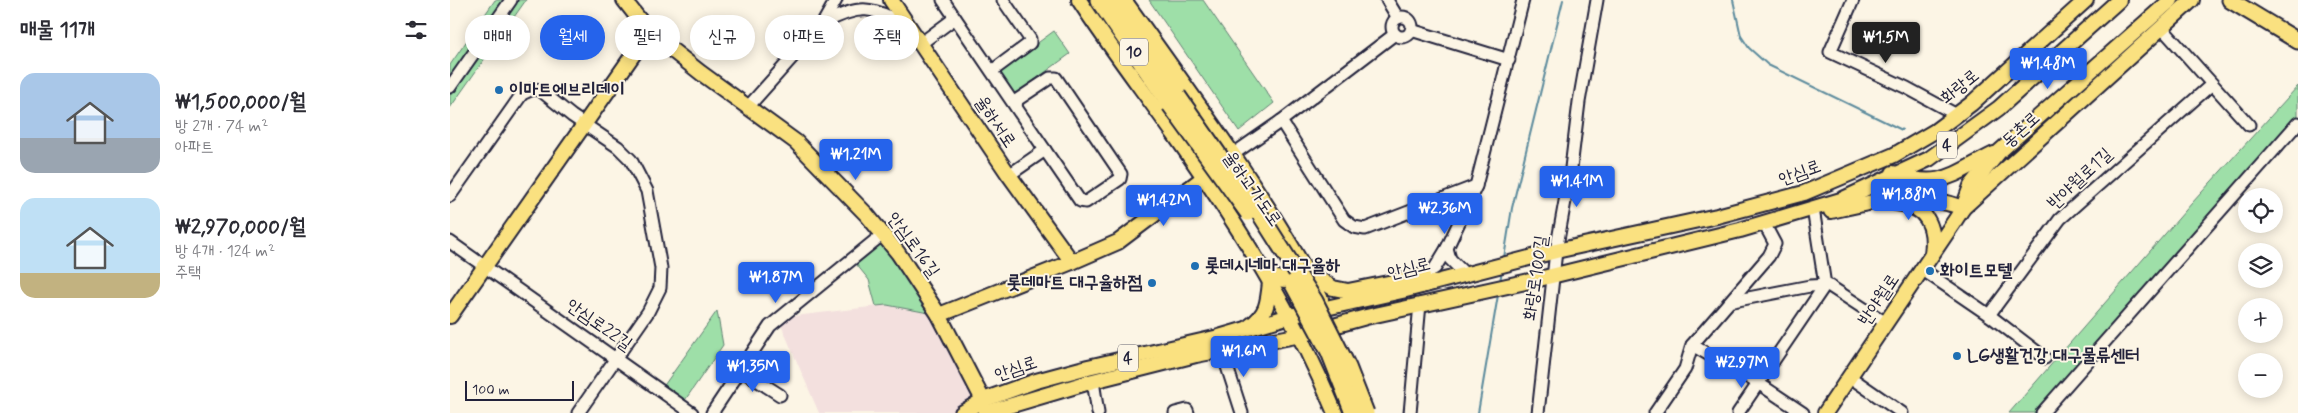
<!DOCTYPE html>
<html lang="ko">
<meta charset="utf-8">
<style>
:root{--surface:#fff;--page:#f7f7f7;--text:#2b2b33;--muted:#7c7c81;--accent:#2563eb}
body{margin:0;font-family:Mynerve,"Poor Story",sans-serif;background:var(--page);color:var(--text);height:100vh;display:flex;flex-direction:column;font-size:19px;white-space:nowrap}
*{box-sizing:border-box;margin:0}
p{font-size:16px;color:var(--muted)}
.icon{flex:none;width:28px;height:28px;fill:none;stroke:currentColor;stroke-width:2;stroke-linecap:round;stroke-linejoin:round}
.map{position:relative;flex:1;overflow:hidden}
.panel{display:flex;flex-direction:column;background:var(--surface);width:450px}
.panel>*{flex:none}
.hud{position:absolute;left:15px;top:15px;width:475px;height:45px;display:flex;gap:10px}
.fabs{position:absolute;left:1788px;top:188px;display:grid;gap:10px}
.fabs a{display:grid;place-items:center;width:45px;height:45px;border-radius:50%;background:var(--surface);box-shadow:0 2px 12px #0003;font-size:25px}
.scale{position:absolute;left:15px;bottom:12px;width:109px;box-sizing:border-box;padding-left:5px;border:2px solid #22223b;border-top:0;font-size:14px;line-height:18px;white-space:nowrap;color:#22223b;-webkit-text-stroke:4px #fcf5e5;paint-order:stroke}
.price{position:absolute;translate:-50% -42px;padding:0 11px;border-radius:5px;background:var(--accent);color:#fff;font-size:16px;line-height:32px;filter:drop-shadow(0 1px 2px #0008)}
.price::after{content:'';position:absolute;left:50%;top:30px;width:15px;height:11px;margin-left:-8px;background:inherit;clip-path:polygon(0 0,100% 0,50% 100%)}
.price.selected{background:#222;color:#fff}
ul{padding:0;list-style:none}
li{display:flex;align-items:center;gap:15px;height:125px;padding:0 20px}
li span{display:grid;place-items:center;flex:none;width:140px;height:100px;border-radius:15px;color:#555}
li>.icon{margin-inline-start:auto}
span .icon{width:60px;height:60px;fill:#fffc;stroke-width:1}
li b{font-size:21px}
h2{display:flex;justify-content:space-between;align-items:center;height:60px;padding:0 20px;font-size:21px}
.pill{padding:0 18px;border-radius:22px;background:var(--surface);box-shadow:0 2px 12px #0003;font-size:18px;line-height:45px}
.pill.selected{background:var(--accent);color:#fff}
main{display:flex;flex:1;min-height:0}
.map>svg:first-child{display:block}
.built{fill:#f3e0de}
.green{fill:#9edfa8;stroke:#608072}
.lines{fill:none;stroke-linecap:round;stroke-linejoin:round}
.stream{stroke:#5c8b9d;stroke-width:2}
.minor-casing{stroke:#22223b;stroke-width:15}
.major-casing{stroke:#22223b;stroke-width:18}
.highway-casing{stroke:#22223b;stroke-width:19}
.minor{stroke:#fcf5e5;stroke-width:11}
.major{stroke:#fae180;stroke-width:14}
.highway{stroke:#fae180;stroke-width:15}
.highway-bridge-casing{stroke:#22223b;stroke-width:19;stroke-linecap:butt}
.highway-bridge{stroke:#fae180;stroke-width:15}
.poi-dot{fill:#1f6fb2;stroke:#fcf5e5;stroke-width:2}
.labels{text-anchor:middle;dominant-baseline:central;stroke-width:4;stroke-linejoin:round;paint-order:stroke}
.shield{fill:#fcf5e5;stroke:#63616e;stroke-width:1}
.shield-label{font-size:16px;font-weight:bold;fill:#22223b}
.street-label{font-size:18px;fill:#22223b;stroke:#fcf5e5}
.poi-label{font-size:18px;font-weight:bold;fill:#22223b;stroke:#fcf5e5;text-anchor:start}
</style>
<main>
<section class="panel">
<h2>매물 11개<svg class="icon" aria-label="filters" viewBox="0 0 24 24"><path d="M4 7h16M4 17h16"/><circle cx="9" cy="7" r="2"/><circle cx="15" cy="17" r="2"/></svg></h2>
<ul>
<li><span style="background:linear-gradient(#a9c7e8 65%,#9aa5b1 0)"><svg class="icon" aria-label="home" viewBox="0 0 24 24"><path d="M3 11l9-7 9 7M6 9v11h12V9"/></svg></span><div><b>₩1,500,000/월</b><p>방 2개 · 74 m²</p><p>아파트</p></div></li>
<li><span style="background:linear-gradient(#bfe0f5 75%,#c2b280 0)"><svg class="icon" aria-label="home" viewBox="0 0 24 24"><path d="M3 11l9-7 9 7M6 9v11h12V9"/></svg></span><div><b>₩2,970,000/월</b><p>방 4개 · 124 m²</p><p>주택</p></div></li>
</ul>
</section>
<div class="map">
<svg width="1848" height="413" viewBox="0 0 1848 413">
<rect width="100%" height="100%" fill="#fcf5e5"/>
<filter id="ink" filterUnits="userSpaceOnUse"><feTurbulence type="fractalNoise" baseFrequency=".02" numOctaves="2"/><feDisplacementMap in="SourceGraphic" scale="10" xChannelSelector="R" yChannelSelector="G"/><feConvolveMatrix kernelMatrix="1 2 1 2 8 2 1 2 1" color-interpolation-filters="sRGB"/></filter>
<g filter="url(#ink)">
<polygon class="built" points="437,305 489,315 536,406 525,413 369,413 328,318"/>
<g class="green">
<polygon points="45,0 76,0 0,108 0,65"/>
<polygon points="699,0 753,0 824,103 789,131"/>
<polygon points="604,31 620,54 564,95 548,72"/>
<polygon points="1848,86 1848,118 1587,413 1559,413 1742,203"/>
<polygon points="433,234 489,315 437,305 426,306 419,280 402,259"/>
<polygon points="267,311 273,345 231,406 210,391"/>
</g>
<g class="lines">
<g class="stream">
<polyline points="1283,0 1291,36 1299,48 1318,65 1452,130"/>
<polyline points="1054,258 1062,208 1113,0"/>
<polyline points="1050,282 1052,270"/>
<polyline points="1028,413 1048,295"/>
</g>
<g class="minor-casing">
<g id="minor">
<polyline points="493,0 595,150"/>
<polyline points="937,0 948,18"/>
<polyline points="1403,0 1380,52 1457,88 1507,115"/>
<circle cx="952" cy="27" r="10"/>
<path d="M373,23C413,4 419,6 458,26"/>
<polyline points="1712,28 1799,125"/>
<polyline points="961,30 1059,60"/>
<polyline points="470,44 505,18"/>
<polyline points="542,71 580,43 580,39 553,0"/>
<polyline points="0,87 61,0"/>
<polyline points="298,107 373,23 386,0"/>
<polyline points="831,121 894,220 904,227 915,229 1026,186"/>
<polyline points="782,155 831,121 945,34"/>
<polyline points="559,175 595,150 630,201 636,202 670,179 671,174 606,78 600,78 567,100 566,107"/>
<polyline points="0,196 72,94 83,89 90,90 122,116 168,147 181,160 197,191 211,268 210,288 198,312 128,413"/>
<polyline points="0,242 242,413"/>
<polyline points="997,248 1026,186 1073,0"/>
<polyline points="1473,270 1539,315 1595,358"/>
<polyline points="973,276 985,268 997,248 1000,259 1015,274"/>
<polyline points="1283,301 1360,286 1378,285 1436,323"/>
<polyline points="1539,315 1610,219 1762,84"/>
<polyline points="1242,345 1308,383 1353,413"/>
<polyline points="772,351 792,413"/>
<polyline points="291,370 330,395"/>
<polyline points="1400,377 1452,413"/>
<polyline points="643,381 648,413"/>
<polyline points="262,413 320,326 433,234"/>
<polyline points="725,413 737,410 738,413"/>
<polyline points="960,413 970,304"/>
<polyline points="1088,413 1106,251 1121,168 1129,102 1147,0"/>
<polyline points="1205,413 1235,369 1242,345 1319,256 1325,244 1317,229"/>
<polyline points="1288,413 1375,285 1364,215"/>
<polyline points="1592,413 1848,123"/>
</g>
</g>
<g class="major-casing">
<g id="major">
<polyline points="174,0 199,32 251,73 346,142 417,215 448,253 489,315 533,400"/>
<polyline points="441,0 559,175 622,262 489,315"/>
<path d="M629,0C659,46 692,89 724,134C786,222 844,313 885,413"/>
<path d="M674,0C743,97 815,193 871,299"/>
<path d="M1443,173C1490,191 1503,174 1544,154"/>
<path d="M1446,203C1476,205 1486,226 1482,254"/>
<polyline points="1515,206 1742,0"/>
<path d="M1381,211C1428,200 1466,190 1513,208"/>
<polyline points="622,262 668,242 761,172"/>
<path d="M815,271C832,284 839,282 856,271L883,288L898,291L973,276"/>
<polyline points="0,316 199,32"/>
<path d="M800,326C817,314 818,303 820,282"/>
<polyline points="512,413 533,400 586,381 638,367 769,337 840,316 952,291 1106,251 1267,216 1354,193 1444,155 1485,131 1521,104 1636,0"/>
<polyline points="535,413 643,381 746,355 851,335 916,317 1089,279 1290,230 1391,200 1479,159 1549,108 1669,0"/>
<polyline points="1375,413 1504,222 1513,208 1521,186 1549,152 1721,0"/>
</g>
</g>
<g class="highway-casing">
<g id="highway">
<polyline points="648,0 720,105"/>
<polyline points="662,0 728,96"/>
<polyline points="1780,0 1848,41"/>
</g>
</g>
<use href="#minor" class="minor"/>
<use href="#major" class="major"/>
<use href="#highway" class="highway"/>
<g class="highway-bridge-casing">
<g id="highway-bridge">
<polyline points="728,96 806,208 865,301 898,367 916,413"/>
<polyline points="720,105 798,213"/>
<polyline points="842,283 879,352 903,413"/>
</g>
</g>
<use href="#highway-bridge" class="highway-bridge"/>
</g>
</g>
<g class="poi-dot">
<circle cx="49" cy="90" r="5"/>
<circle cx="745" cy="266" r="5"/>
<circle cx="1480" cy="271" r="5"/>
<circle cx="702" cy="283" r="5"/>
<circle cx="1507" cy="356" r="5"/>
</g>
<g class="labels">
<g class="shield">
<rect x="670" y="38.5" width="28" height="27" rx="4"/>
<rect x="1487" y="131.5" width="20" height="27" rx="4"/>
<rect x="668" y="344.5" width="20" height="27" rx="4"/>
</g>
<g class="shield-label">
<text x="684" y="52">10</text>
<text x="1497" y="145">4</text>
<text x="678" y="358">4</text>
</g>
<g class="street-label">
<text transform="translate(1510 87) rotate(-39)">화랑로</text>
<text transform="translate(545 122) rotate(56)">율하서로</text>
<text transform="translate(1571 130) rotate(-42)">동촌로</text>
<text transform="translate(1350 173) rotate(-20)">안심로</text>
<text transform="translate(1630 179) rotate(-43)">반야월로1길</text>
<text transform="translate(802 189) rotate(55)">율하고가도로</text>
<text transform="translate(463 245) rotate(54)">안심로16길</text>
<text transform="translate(959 269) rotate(-14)">안심로</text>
<text transform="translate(1086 278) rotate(-82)">화랑로100길</text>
<text transform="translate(1429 300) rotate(-56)">반야월로</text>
<text transform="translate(149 325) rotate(35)">안심로22길</text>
<text transform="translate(566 369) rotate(-19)">안심로</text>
</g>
<g class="poi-label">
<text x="59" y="90">이마트에브리데이</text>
<text x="755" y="266">롯데시네마 대구율하</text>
<text x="1490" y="271">화이트모텔</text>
<text x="692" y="283" text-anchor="end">롯데마트 대구율하점</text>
<text x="1517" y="356">LG생활건강 대구물류센터</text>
</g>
</g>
</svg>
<div class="fabs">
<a><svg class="icon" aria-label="locate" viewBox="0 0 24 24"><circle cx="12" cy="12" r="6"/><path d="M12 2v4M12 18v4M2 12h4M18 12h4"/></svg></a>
<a><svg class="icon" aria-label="layers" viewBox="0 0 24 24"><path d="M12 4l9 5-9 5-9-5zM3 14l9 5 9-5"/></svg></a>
<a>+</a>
<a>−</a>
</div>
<div class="scale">100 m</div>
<b class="price selected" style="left:1436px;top:64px">₩1.5M</b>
<b class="price" style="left:1598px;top:90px">₩1.48M</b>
<b class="price" style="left:406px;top:181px">₩1.21M</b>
<b class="price" style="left:1127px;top:208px">₩1.41M</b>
<b class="price" style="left:1459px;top:221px">₩1.88M</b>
<b class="price" style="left:714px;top:227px">₩1.42M</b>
<b class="price" style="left:995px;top:235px">₩2.36M</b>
<b class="price" style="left:326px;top:304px">₩1.87M</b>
<b class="price" style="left:794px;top:378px">₩1.6M</b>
<b class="price" style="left:1292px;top:389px">₩2.97M</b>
<b class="price" style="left:303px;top:393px">₩1.35M</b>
<div class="hud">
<a class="pill">매매</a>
<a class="pill selected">월세</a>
<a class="pill">필터</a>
<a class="pill">신규</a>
<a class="pill">아파트</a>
<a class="pill">주택</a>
</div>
</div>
</main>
